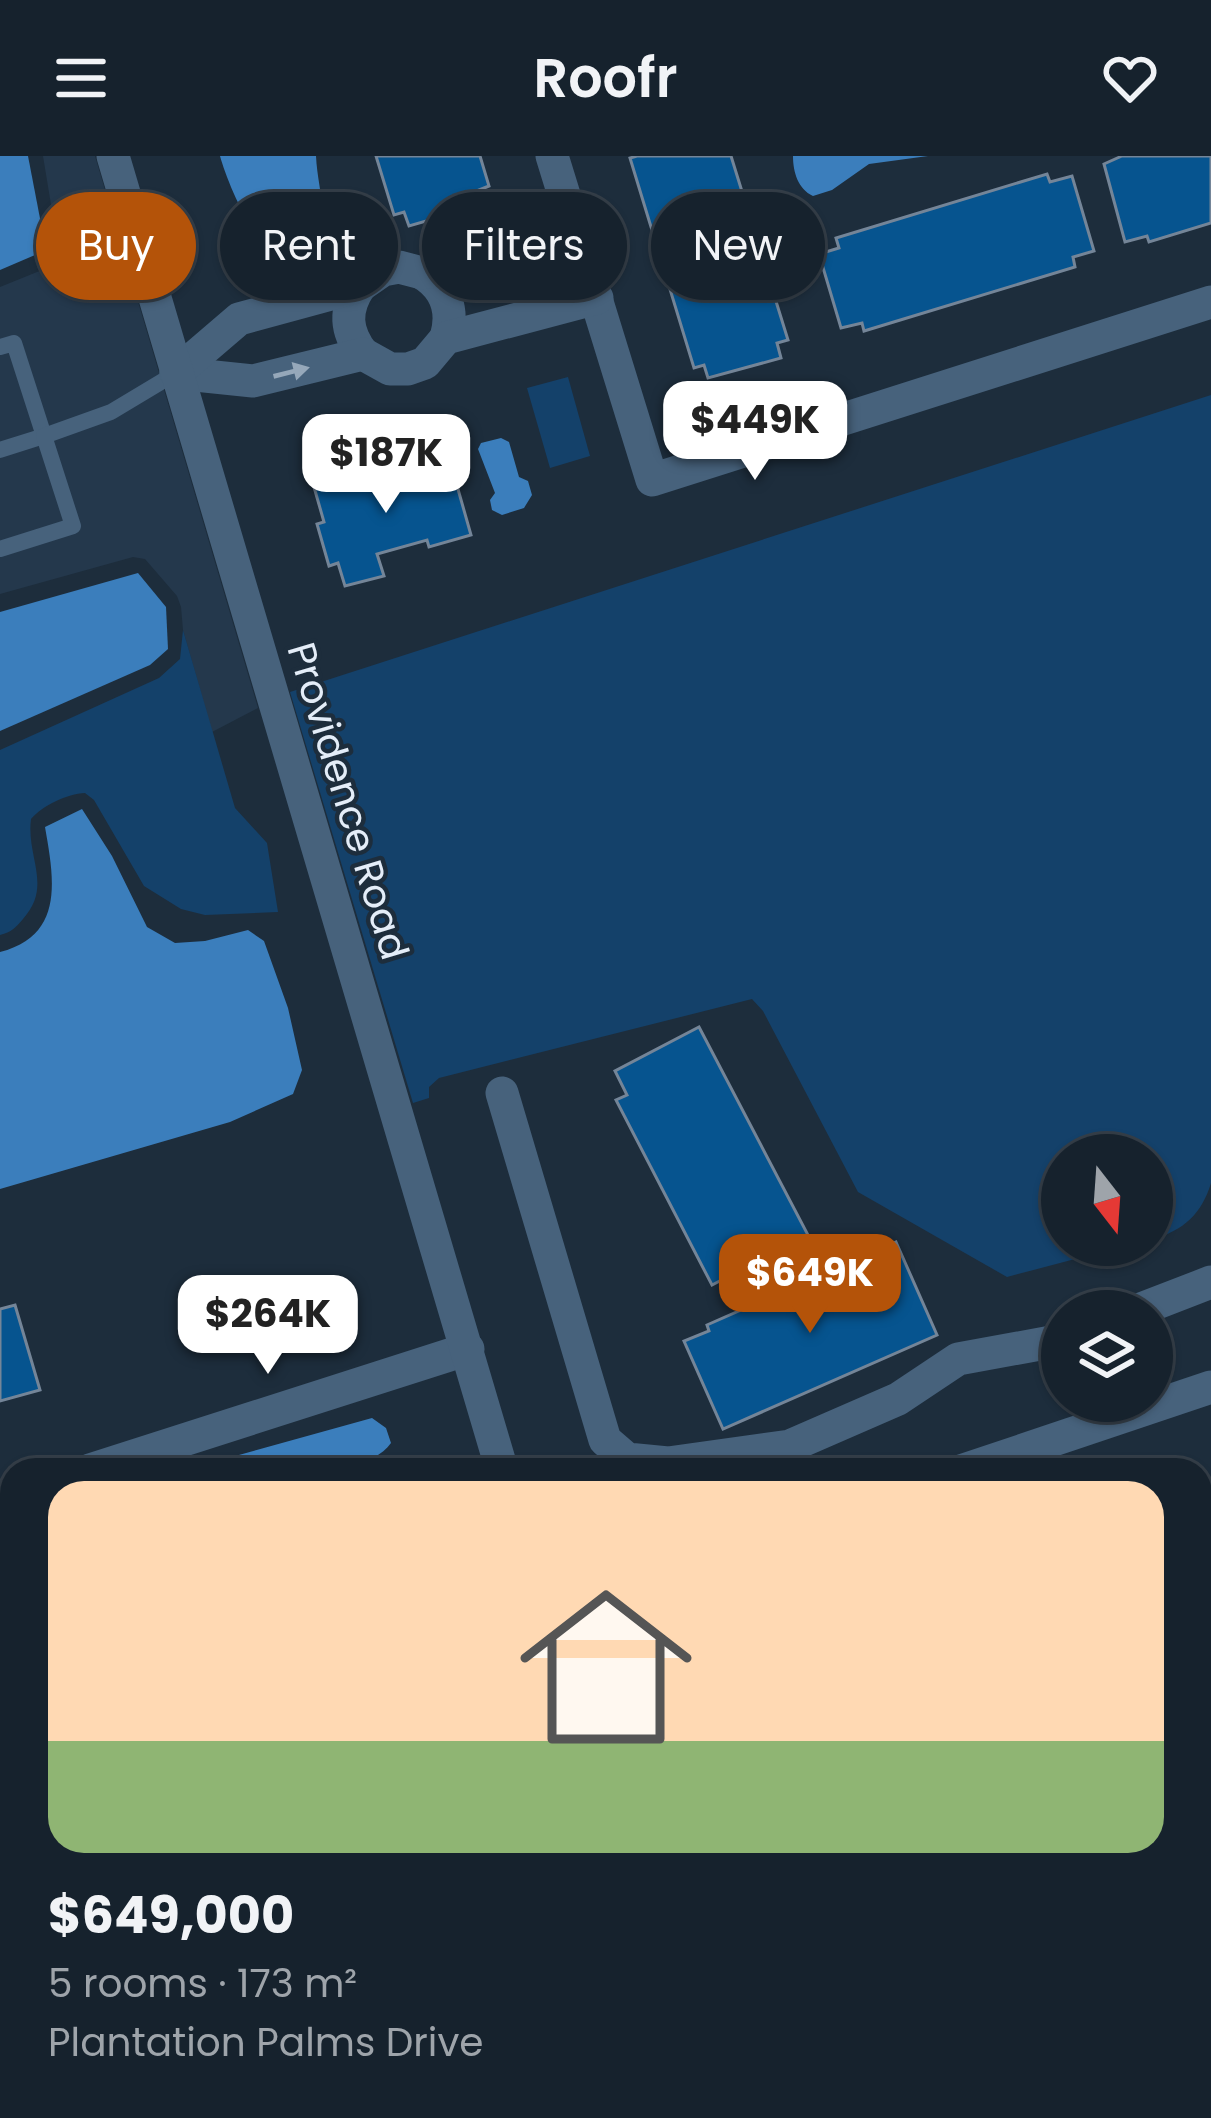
<!DOCTYPE html>
<meta charset="utf-8">
<style>
:root{--surface:#16222d;--page:#1f2a35;--text:#f1f3f6;--muted:#9ea4aa;--line:#353f49;--accent:#b45309}
body{margin:0;font-family:Poppins,sans-serif;background:var(--page);color:var(--text);height:100vh;display:flex;flex-direction:column;font-size:45px;white-space:nowrap}
*{box-sizing:border-box;margin:0}
p{font-size:39px;color:var(--muted)}
.icon{flex:none;width:66px;height:66px;fill:none;stroke:currentColor;stroke-width:2;stroke-linecap:round;stroke-linejoin:round}
.map{position:relative;flex:1;overflow:hidden}
.details{position:absolute;left:0px;top:1302px;width:1212px;height:660px;display:flex;flex-direction:column;background:var(--surface);border-radius:36px 36px 0 0;box-shadow:0 3px 9px #0004,0 0 0 3px var(--line)}
.details>*{flex:none}
.top-card{position:absolute;left:36px;top:36px;width:1140px;height:108px;display:flex;gap:24px}
.needle{width:78px;rotate:163deg}
.tools{position:absolute;left:1041px;top:978px;display:grid;gap:24px}
.tools a{display:grid;place-items:center;width:132px;height:132px;border-radius:50%;background:var(--surface);box-shadow:0 3px 9px #0004,0 0 0 3px var(--line);font-size:60px}
.price{position:absolute;translate:-50% -102px;padding:0 27px;border-radius:24px;background:#fff;color:#222;font-size:39px;line-height:78px;filter:drop-shadow(0 3px 6px #0008)}
.price::after{content:'';position:absolute;left:50%;top:72px;width:36px;height:27px;margin-left:-18px;background:inherit;clip-path:polygon(0 0,100% 0,50% 100%)}
.price.on{background:var(--accent);color:#fff}
ul{padding:0;list-style:none}
li{display:grid;align-content:center;gap:24px;height:636px;padding:0 48px}
li span{display:grid;place-items:center;height:372px;border-radius:36px;color:#555}
li>.icon{margin-inline-start:auto}
span .icon{width:216px;height:216px;fill:#fffc;stroke-width:1}
li b{font-size:51px}
.tag{padding:0 42px;border-radius:54px;background:var(--surface);box-shadow:0 3px 9px #0004,0 0 0 3px var(--line);font-size:42px;line-height:108px}
.tag.on{background:var(--accent);color:#fff}
header{display:flex;justify-content:space-between;align-items:center;height:156px;padding:0 48px;background:var(--surface);font-size:54px;font-weight:600}
.map>svg:first-child{display:block}
.built{fill:#24384c}
.green{fill:#14416a}
.water{fill:#3b7ebc}
.building{fill:#06548f;stroke:#748598;stroke-width:3}
.lines{fill:none;stroke-linecap:round;stroke-linejoin:round}
.service{stroke:#47627c;stroke-width:16}
.minor{stroke:#47627c;stroke-width:33}
.tertiary{stroke:#47627c;stroke-width:33}
.oneway{fill:#96a8ba}
.labels{text-anchor:middle;dominant-baseline:central;stroke-width:9;stroke-linejoin:round;paint-order:stroke}
.street-label{font-size:39px;fill:#e4edf8;stroke:#1d2d3c}
</style>
<header><svg class="icon" aria-label="menu" viewBox="0 0 24 24"><path d="M4 6h16M4 12h16M4 18h16"/></svg>Roofr<svg class="icon" aria-label="heart" viewBox="0 0 24 24"><path d="M12 20l-8-8c-3-5 5-10 8-4 3-6 11-1 8 4z"/></svg></header>
<div class="map">
<svg width="1211" height="1962" viewBox="0 0 1211 1962">
<rect width="100%" height="100%" fill="#1d2d3c"/>
<polygon class="built" points="43,0 95,0 258,552 212,576 183,474 181,451 177,440 145,403 133,401 0,438 0,131 42,114 57,85"/>
<g class="green">
<polygon points="568,221 590,300 550,312 527,232"/>
<path d="M1211,239V1027C1202,1057 1184,1075 1152,1083V999H1062V1089H1128L1007,1121L858,1036L763,855L752,843L439,922L429,931V942L413,947L290,536Z"/>
<path d="M183,474L235,652L267,687L278,756L205,759L181,753L144,730L94,644L85,637C67,638 43,649 31,663C26,701 53,730 23,763C15,772 12,776 0,779V594L159,522L180,503Z"/>
</g>
<g class="water">
<polygon points="0,0 28,0 43,78 35,99 0,114"/>
<path d="M220,0H316C318,43 337,67 291,91C284,90 277,91 270,88C249,80 226,22 220,0Z"/>
<path d="M793,0H928L869,8L832,34L813,40C798,33 793,16 793,0Z"/>
<polygon points="501,282 509,286 519,321 528,325 532,339 524,352 502,359 492,354 490,344 495,337 478,293 481,287"/>
<polygon points="138,417 166,451 168,493 150,509 0,575 0,456"/>
<path d="M82,653L112,700L147,771L175,787L205,785L248,774L264,785L288,852L302,914L293,938L230,966L0,1033V796C65,779 54,723 45,671Z"/>
<path d="M372,1262L386,1272L391,1287C363,1329 233,1314 185,1314Z"/>
<polygon points="12,1367 12,1412 0,1415 0,1370"/>
</g>
<g class="building">
<polygon points="376,0 480,0 489,30 479,34 482,49 409,70 404,56 394,59"/>
<polygon points="637,0 731,0 788,184 777,187 781,202 708,222 704,209 694,212 630,2"/>
<polygon points="1211,0 1211,67 1149,86 1147,80 1125,86 1104,8 1122,0"/>
<polygon points="1047,18 1050,26 1072,20 1094,95 1073,101 1075,111 864,175 862,167 841,172 819,98 839,92 836,82"/>
<polygon points="450,305 471,379 429,391 427,384 377,398 384,420 345,430 338,407 329,410 317,368 324,366 312,324 353,313 356,324 399,313 400,318"/>
<polygon points="699,871 808,1079 712,1129 616,944 627,939 615,915"/>
<polygon points="896,1086 937,1179 723,1273 684,1185 709,1175 707,1169"/>
<polygon points="15,1149 40,1234 0,1245 0,1153"/>
<polygon points="1211,1432 1211,1550 1200,1553 1200,1435"/>
<polygon points="12,1684 12,1850 0,1811 0,1687"/>
<polygon points="12,1950 56,1950 60,1962 0,1962 0,1954"/>
<polygon points="398,1950 508,1950 512,1962 402,1962"/>
</g>
<g class="lines">
<g class="service">
<polyline points="0,191 14,187 44,280 0,294"/>
<polyline points="0,393 73,370 44,280 111,256 176,217"/>
<polyline points="214,1950 218,1962"/>
<polyline points="313,1950 316,1962"/>
<polyline points="140,1962 163,1950"/>
</g>
<g class="minor">
<polyline points="552,0 652,324 1211,146"/>
<path d="M422,117C447,132 454,155 446,182"/>
<path d="M360,130C344,154 345,175 363,198"/>
<polyline points="176,217 253,225 363,198 390,213 408,213 425,207 446,182 597,142"/>
<polyline points="176,217 239,163 360,130 383,114 399,111 422,117 459,112 577,79"/>
<polyline points="502,937 605,1284 627,1303 668,1307 790,1290 898,1243 958,1203 1062,1184"/>
<polyline points="1136,1155 1211,1126"/>
<polyline points="90,1314 468,1193"/>
<polyline points="964,1314 1211,1231"/>
<polyline points="0,1343 12,1339"/>
<polyline points="1200,1366 1211,1363"/>
<polyline points="818,1950 827,1962"/>
</g>
<g class="tertiary">
<polyline points="113,0 502,1314"/>
<polyline points="0,1509 12,1505"/>
<polyline points="687,1950 690,1962"/>
</g>
</g>
<defs><path id="oneway-solid" d="M-6-.8H1V-3.2L6.5 0L1 3.2V.8H-6Z" transform="scale(3)"/></defs>
<use class="oneway" href="#oneway-solid" transform="translate(291 216) rotate(-14)"/>
<g class="labels">
<g class="street-label">
<text transform="translate(348 645) rotate(73)">Providence Road</text>
</g>
</g>
</svg>
<div class="tools">
<a><svg class="needle" viewBox="-14 -14 28 28"><path d="M0-13l5 13h-10z" fill="#e53935"/><path d="M0 13l5-13h-10z" fill="#9ea4aa"/></svg></a>
<a><svg class="icon" aria-label="layers" viewBox="0 0 24 24"><path d="M12 4l9 5-9 5-9-5zM3 14l9 5 9-5"/></svg></a>
</div>
<b class="price" style="left:755px;top:327px">$449K</b>
<b class="price" style="left:386px;top:360px">$187K</b>
<b class="price on" style="left:810px;top:1180px">$649K</b>
<b class="price" style="left:268px;top:1221px">$264K</b>
<div class="top-card">
<a class="tag on">Buy</a>
<a class="tag">Rent</a>
<a class="tag">Filters</a>
<a class="tag">New</a>
</div>
<section class="details">
<ul>
<li><span style="background:linear-gradient(#ffd9b3 70%,#8fb573 0)"><svg class="icon" aria-label="home" viewBox="0 0 24 24"><path d="M3 11l9-7 9 7M6 9v11h12V9"/></svg></span><div><b>$649,000</b><p>5 rooms · 173 m²</p><p>Plantation Palms Drive</p></div></li>
</ul>
</section>
</div>
